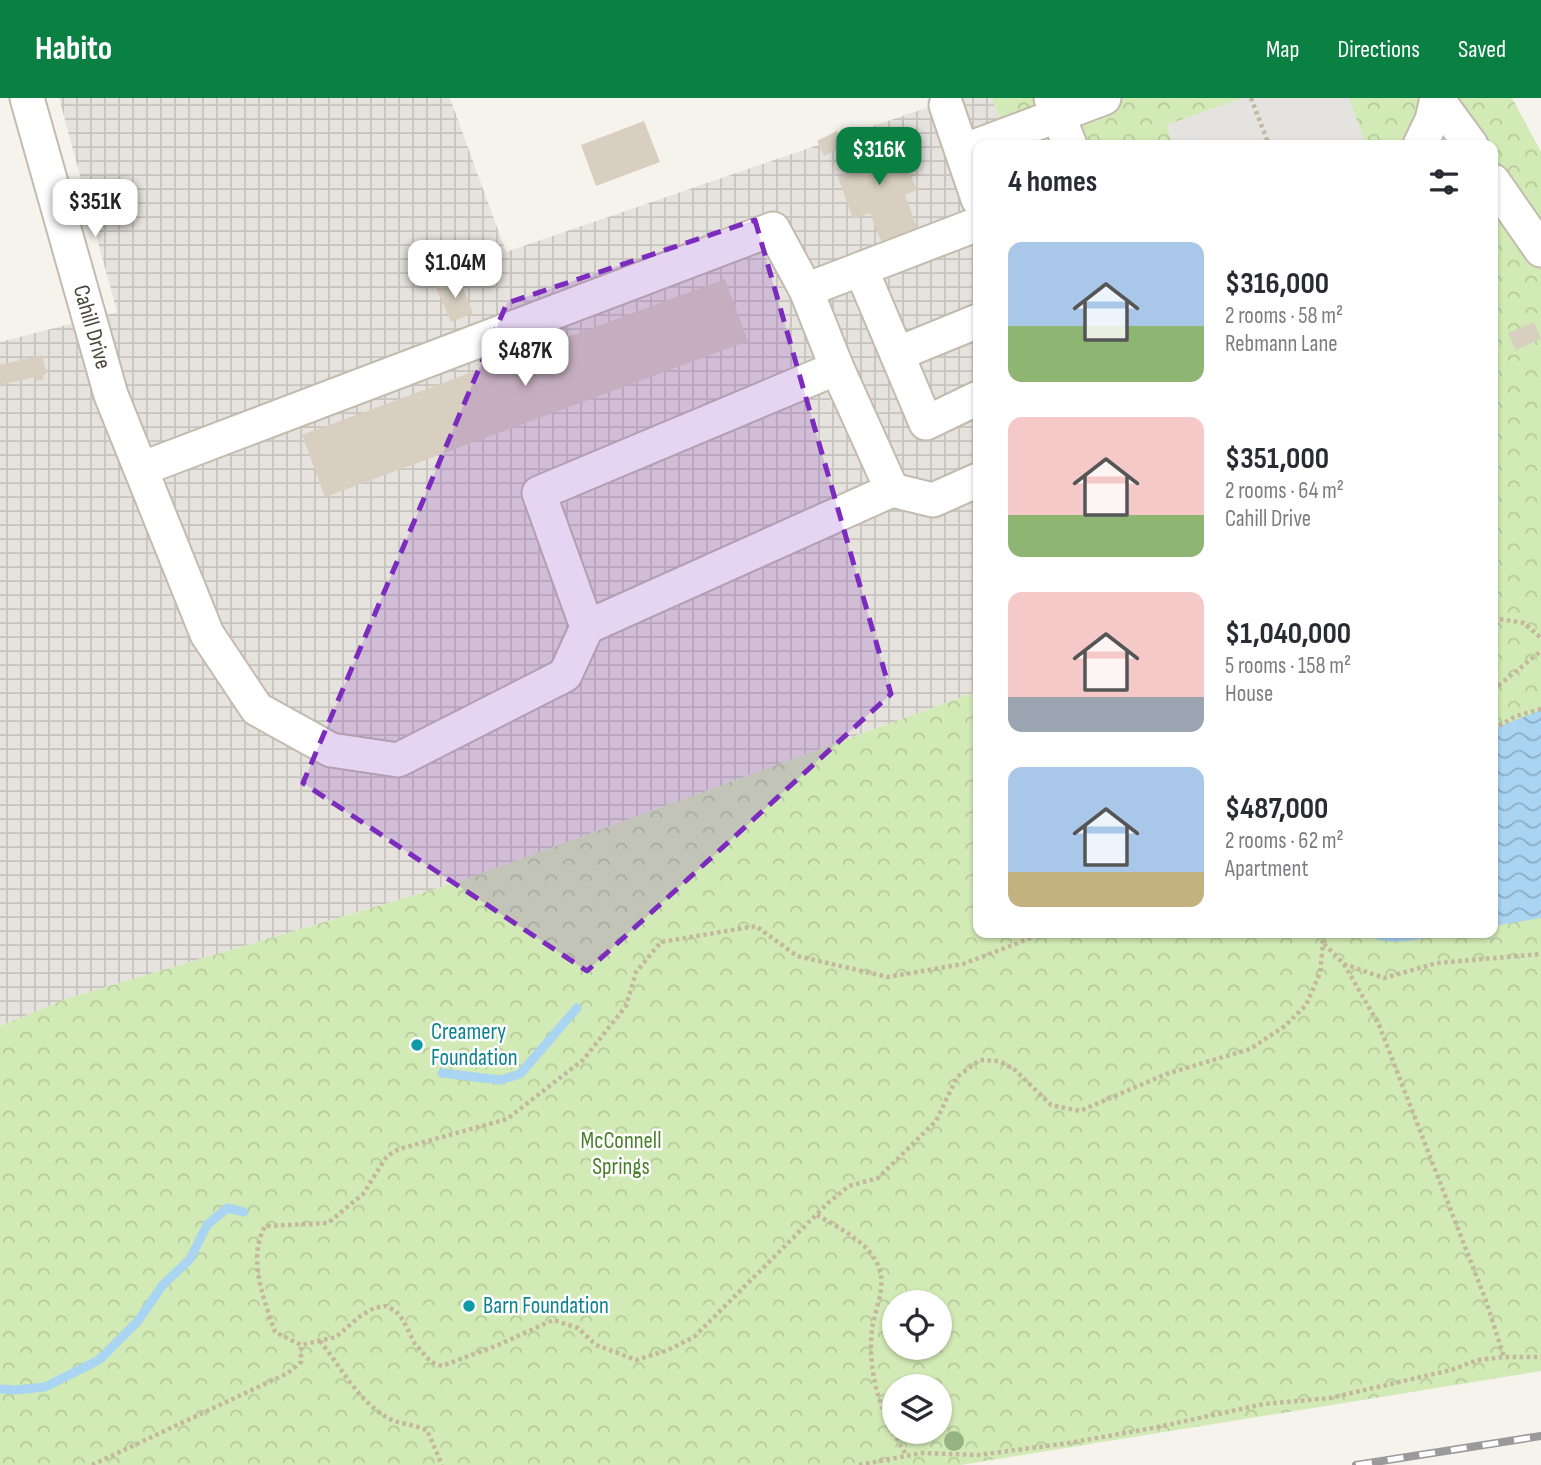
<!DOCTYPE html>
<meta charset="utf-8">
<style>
:root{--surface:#fff;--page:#f2f2f3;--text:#2b2b33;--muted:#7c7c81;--accent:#0b8043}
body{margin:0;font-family:"Sofia Sans Condensed",sans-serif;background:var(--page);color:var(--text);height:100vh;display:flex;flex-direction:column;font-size:26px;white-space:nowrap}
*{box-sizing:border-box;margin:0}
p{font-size:23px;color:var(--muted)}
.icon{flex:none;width:38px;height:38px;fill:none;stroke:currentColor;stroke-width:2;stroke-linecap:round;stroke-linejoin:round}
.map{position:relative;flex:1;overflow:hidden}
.sheet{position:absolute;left:973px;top:42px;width:525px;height:798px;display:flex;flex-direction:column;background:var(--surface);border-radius:14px;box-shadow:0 2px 5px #0004}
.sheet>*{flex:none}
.tools{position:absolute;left:882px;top:1192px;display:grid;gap:14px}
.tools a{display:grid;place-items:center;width:70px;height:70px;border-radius:50%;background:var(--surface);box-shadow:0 2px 5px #0004;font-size:35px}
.price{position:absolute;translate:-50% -60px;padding:0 16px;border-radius:14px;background:#fff;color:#222;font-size:23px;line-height:46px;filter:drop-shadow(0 2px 4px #0008)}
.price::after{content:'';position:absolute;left:50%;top:42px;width:21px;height:16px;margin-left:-10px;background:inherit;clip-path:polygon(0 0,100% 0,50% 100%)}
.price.current{background:var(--accent);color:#fff}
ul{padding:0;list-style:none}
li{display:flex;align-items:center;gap:21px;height:175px;padding:0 35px}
li span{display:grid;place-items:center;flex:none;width:196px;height:140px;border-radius:14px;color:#555}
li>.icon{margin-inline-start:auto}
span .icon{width:84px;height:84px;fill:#fffc;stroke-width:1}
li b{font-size:30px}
h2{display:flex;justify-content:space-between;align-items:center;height:84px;padding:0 35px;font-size:30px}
header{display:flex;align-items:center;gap:42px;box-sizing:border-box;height:98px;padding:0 35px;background:var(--accent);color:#fff}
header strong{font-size:33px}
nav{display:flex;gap:38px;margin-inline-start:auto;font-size:24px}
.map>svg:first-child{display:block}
.industrial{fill:url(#industrial-grid)}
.park{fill:url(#park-crowns);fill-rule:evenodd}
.parking{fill:#e5e3e0}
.water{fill:url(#water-waves)}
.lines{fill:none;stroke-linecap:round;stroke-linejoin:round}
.stream{stroke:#a9d4f2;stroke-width:9}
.building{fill:#d8cfc1}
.minor-casing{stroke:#c2bbae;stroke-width:37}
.path{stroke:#c4b79f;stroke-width:4.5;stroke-dasharray:3.5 3.5;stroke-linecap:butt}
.minor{stroke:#fff;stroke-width:33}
.rail-casing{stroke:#9a9a9a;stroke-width:8}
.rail{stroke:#fff;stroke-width:5;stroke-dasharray:16;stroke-linecap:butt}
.tree{fill:#97b381}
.marked{fill:#7b2cbf;fill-opacity:0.2;stroke:#7b2cbf;stroke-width:5;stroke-dasharray:14 9;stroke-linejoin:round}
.culture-dot{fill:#0f9aa8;stroke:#fff;stroke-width:2.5}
.labels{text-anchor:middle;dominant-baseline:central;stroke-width:5;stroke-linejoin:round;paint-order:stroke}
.street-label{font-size:23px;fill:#4b4439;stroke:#fff}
.culture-label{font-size:23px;fill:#0d838f;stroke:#fff;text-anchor:start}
.park-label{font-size:23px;fill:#4a7f2a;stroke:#fff}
</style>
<header>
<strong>Habito</strong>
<nav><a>Map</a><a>Directions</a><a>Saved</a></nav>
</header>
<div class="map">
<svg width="1541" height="1367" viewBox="0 0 1541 1367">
<defs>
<pattern id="industrial-grid" width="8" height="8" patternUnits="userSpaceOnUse" patternTransform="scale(1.75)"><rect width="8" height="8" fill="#e6e2dd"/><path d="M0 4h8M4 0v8" fill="none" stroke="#c7c3be"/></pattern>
<pattern id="park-crowns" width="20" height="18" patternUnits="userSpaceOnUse" patternTransform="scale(1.75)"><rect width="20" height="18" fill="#d2eab5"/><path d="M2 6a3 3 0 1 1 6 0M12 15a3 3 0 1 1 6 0" fill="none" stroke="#b6ca9c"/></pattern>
<pattern id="water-waves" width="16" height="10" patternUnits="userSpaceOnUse" patternTransform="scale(1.75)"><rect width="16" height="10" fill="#a9d4f2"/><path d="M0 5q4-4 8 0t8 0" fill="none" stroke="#8caec5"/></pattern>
</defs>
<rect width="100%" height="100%" fill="#f6f3ec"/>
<polygon class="industrial" points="59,0 450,0 506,154 955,0 991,0 1012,44 978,47 978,593 455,785 69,900 0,928 0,244 117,214"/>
<path class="park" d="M991,0H1512L1541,54V1273L961,1367H0V928L69,900L455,785L978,593V835H1493V47H1008L1012,44ZM894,1204H940V1250H894ZM894,1288H940V1334H894Z"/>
<polygon class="parking" points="1242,0 1349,0 1366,47 1173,47 1166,27"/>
<g class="water">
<polygon points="1541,612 1541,820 1493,828 1493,631"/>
<path d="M1365,835H1450C1426,839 1386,852 1365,835Z"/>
</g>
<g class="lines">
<g class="stream">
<polyline points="442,975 500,982 520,976 577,910"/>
<polyline points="0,1291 15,1292 45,1289 99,1262 138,1223 162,1188 190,1161 207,1127 227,1110 244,1114"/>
</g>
</g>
<g class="building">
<polygon points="644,23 660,64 596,88 581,47"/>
<polygon points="837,33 844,48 824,58 817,43"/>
<polygon points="883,33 896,69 906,65 917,92 905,97 917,130 881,143 870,115 853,121 838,79 856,73 846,46"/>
<polygon points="459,180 473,215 451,224 436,190"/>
<polygon points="725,181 748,243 325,399 302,337"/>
<polygon points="1534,224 1541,241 1516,252 1508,235"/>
<polygon points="42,257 47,276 43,277 44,281 36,283 35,279 0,287 0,267"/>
</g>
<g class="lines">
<g class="minor-casing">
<g id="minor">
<polyline points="27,0 111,297 207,536 257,611 331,652 398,662 565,577 587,529"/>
<polyline points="1051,0 1070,47"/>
<polyline points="1438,2 1471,47"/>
<polyline points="946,7 978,101"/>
<polyline points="979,47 1104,0"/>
<polyline points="1420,47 1432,22 1437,0"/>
<polyline points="1493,83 1541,152"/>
<polyline points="861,171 926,325 978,300"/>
<polyline points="806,192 837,270 892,392 587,529 539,395 837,270"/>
<polyline points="897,256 978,223"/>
<polyline points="141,371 773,131 806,192 978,126"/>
<polyline points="892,392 933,402 978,382"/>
</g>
</g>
<g class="path">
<polyline points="1251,0 1269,47"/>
<polyline points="1493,520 1524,525 1541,540"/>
<polyline points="1493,592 1541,553"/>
<polyline points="1493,631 1516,618 1541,611"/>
<path d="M1044,835L963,866L888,879L797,858L756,828L661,844L636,874L626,908L583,962L507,1021L399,1051L387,1058L363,1096L328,1125L265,1128C247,1162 264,1201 275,1234L301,1247L336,1239L359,1219L374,1210L386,1208L396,1213L403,1222L415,1246L431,1264L442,1268L498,1247L553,1222L578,1230L596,1247L636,1262L668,1252L694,1239L828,1105L849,1088L878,1080L936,1023L957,979L980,962L999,963L1015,972L1051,1007L1080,1013L1166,976L1250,951L1285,928L1306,907L1320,875L1323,845L1318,835"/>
<polyline points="1324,846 1344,866 1384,880 1437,865 1541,856"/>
<polyline points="1344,866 1379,927 1486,1203 1504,1259"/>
<path d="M817,1117C839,1130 873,1146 880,1173C885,1192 875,1212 872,1231C867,1278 882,1319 907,1358"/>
<path d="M320,1243C341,1269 359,1305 390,1321C397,1325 415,1327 427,1332L442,1367"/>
<polyline points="92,1367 288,1275 301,1264 301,1247"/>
<polyline points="859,1367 921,1355 978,1357 1069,1345 1158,1329 1264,1306 1330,1300 1451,1272 1478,1262 1504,1259 1541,1259"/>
</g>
<use href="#minor" class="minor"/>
<g class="rail-casing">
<polyline id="rail" points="1356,1367 1541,1338"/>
</g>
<use href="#rail" class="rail"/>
</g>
<circle class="tree" cx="954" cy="1343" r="10"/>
<path class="marked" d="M755,122L891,596L587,873L303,685L507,205Z"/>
<g class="culture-dot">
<circle cx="417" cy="947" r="7"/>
<circle cx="469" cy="1208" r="7"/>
</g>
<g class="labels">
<g class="street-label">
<text transform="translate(92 229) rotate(74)">Cahill Drive</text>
</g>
<g class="culture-label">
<text x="431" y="934">Creamery<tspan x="431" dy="26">Foundation</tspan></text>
<text x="483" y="1208">Barn Foundation</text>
</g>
<g class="park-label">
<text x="621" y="1043">McConnell<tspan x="621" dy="26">Springs</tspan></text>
</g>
</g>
</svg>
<div class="tools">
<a><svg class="icon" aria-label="locate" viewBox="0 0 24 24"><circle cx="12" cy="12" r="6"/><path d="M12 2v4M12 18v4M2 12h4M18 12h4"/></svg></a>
<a><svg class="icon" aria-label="layers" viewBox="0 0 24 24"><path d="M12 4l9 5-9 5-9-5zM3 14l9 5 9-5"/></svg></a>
</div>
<b class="price current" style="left:879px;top:89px">$316K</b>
<b class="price" style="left:95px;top:141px">$351K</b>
<b class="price" style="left:455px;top:202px">$1.04M</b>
<b class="price" style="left:525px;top:290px">$487K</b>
<section class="sheet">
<h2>4 homes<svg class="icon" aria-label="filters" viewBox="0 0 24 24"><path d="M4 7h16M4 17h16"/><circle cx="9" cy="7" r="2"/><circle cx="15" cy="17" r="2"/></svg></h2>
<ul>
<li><span style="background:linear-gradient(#a9c7e8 60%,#8fb573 0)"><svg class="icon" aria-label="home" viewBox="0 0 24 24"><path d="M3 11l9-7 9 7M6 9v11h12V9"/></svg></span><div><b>$316,000</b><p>2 rooms · 58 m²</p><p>Rebmann Lane</p></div></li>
<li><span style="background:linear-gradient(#f6c9c9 70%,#8fb573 0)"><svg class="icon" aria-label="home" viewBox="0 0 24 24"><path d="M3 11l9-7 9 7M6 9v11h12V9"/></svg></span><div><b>$351,000</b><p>2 rooms · 64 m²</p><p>Cahill Drive</p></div></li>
<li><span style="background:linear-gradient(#f6c9c9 75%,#9aa5b1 0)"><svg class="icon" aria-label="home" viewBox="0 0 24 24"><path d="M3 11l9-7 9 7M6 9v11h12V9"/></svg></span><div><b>$1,040,000</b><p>5 rooms · 158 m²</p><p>House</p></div></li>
<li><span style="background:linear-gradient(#a9c7e8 75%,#c2b280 0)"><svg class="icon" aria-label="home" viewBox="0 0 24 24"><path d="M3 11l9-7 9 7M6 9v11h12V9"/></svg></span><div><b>$487,000</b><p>2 rooms · 62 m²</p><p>Apartment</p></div></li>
</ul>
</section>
</div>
